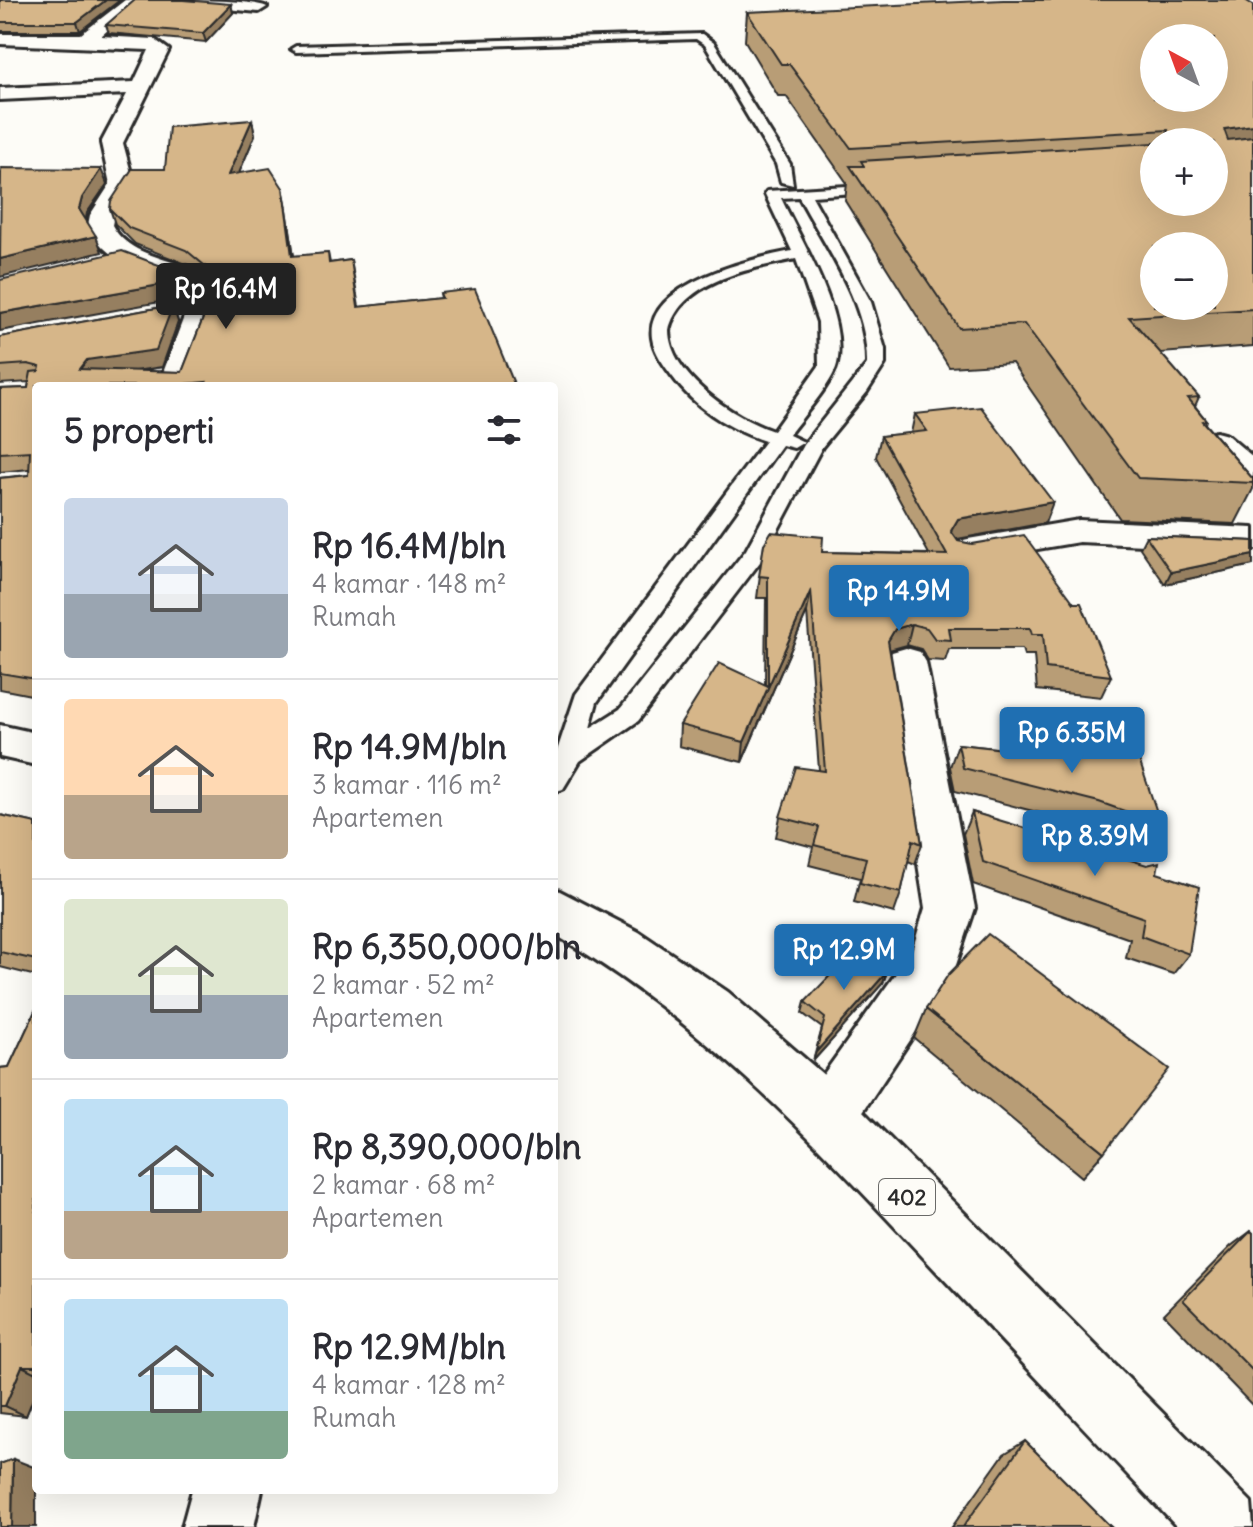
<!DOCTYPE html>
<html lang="id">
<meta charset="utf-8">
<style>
:root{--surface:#fff;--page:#f2f2f3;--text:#2b2b33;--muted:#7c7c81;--line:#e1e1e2;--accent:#1f6fb2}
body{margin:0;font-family:Delius,sans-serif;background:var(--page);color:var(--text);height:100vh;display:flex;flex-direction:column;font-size:30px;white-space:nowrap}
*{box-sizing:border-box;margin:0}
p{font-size:26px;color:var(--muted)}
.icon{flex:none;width:44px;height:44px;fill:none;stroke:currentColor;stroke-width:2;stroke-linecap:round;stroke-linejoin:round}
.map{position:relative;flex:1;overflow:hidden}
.details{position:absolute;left:32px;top:382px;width:526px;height:1112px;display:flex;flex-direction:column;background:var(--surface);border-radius:8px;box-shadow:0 8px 32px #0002}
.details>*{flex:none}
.needle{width:52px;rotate:319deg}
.buttons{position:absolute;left:1140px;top:24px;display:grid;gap:16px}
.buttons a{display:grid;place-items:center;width:88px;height:88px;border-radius:50%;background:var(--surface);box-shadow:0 8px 32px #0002;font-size:40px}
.price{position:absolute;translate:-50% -68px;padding:0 18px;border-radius:8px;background:var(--accent);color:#fff;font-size:26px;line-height:52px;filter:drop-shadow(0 2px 4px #0008)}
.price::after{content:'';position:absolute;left:50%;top:48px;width:24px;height:18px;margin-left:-12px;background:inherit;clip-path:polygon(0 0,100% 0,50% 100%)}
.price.on{background:#222;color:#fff}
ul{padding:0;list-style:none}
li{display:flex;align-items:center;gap:24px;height:200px;padding:0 32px}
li+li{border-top:2px solid var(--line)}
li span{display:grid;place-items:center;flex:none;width:224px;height:160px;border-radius:8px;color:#555}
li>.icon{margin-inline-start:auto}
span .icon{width:96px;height:96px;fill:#fffc;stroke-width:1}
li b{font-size:34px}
h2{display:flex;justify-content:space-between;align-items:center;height:96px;padding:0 32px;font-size:34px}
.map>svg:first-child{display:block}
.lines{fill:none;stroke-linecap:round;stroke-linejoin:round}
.lane-casing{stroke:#2b2b2b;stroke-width:6}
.street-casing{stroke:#2b2b2b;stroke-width:6}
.primary-casing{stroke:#2b2b2b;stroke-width:6}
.lane{fill:#fdfcf7;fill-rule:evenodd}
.street{fill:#fdfcf7;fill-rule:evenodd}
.primary{fill:#fdfcf7;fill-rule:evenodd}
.wall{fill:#b89d76;stroke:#2b2b2b;stroke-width:2;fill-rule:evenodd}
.shaded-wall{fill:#967f60;stroke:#2b2b2b;stroke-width:2}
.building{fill:#d6b689;stroke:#2b2b2b;stroke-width:2;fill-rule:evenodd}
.labels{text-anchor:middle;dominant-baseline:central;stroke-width:6;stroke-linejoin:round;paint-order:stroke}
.shield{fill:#fdfcf7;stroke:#6a6a68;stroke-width:2}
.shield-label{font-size:22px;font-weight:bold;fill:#2b2b2b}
</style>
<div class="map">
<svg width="1253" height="1527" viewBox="0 0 1253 1527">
<rect width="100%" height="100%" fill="#fdfcf7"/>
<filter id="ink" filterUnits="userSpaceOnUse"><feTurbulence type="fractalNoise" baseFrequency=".0125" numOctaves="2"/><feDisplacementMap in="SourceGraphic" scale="16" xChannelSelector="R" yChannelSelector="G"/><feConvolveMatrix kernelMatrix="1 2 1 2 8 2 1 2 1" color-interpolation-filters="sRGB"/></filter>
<g filter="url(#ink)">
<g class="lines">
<g class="lane-casing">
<g id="lane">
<polygon points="702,34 714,43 790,164 793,185 781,182 776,164 705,45 696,39 296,52 291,49 296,46"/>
<path d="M879,184L884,185V191L812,196L871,302L885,349V364L867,392L822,447L763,558L638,721L580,761L563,789L554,792V760L576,694L765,441C729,429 695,408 672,376C664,365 654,352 652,338C644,283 754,258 792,251L765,194L767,191ZM799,197C826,248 868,304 867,364L803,445L746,550L620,709L590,728L597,702L782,445L794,448L804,442L789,435C801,418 833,383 837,364C848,315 801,241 781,198ZM796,259L818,322L819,366L773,431C734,418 669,375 669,330C681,280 753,268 796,259Z"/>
</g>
</g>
<g class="street-casing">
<g id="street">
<path d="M125,0H143L101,36L154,39L169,50L123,143L134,184L114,215L112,225C133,265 188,253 213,288V314L188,386H158L185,314V290C151,260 111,274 88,225L90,215L110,184L101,143L127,94L0,100V88L134,82L149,50L0,44V34H81Z"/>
<path d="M172,0C193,0 253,0 267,7L259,12L180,5Z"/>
<path d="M1216,432L1227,435L1253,457V484C1234,479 1211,459 1200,442L1205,435Z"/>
<polygon points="1079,520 1253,528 1253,550 1079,542 968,561 955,558 950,550 955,542 968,539"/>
<polygon points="906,648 920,652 926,662 975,908 952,977 848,1134 828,1142 808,1134 800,1115 808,1096 912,951 925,908 886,662 892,652"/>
<polygon points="192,1490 262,1490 254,1527 182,1527"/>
</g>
</g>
<g class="primary-casing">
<g id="primary">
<polygon points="0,725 36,733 36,765 0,757"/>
<path d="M554,888L639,932L728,992L848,1096L1251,1502L1253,1527H1177C1092,1437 1008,1347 923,1257C809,1135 699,1019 554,934Z"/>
</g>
</g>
<use href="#lane" class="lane"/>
<use href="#street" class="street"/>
<use href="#primary" class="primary"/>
</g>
<g class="wall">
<polygon points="0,0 120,0 80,31 0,31"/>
<polygon points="231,4 233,13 206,42 109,33 106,25"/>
<path d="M1253,5V346L1160,353L1199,397L1195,406L1206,420L1205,424L1253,479V489L1235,524L1120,519L1012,363L949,367L845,201L847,183L786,96H778L745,41L747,12ZM1154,142H1214L1154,202Z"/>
<polygon points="252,120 255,135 239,173 283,188 286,203 294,256 328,253 330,263 351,260 359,307 441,298 440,293 515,386 36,386 36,696 0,689 0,478 29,475 30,469 0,472 0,389 28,388 29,382 0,384 0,337 173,305 178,322 162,367 138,371 182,372 211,298 211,282 191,266 135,244 115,224 110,209 165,169"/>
<polygon points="915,414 1045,523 957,539 1111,676 1101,697 1037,690 1034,655 1024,655 1022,649 949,649 945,661 928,660 921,649 907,645 890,650 922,844 915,864 908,861 901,893 894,913 854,902 860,878 809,865 813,847 776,837 780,817 819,770 807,612 742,762 679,746 680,725 765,685 766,598 757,598 764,544 822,552 929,554 876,457 881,436 911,433"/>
<polygon points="1146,536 1253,541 1253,565 1165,584 1140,548"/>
<polygon points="958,744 1080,757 1085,749 1161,824 1147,846 1087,825 955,791 950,767"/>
<polygon points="972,812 1157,873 1189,954 1173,974 1126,958 1130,939 973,884 963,834"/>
<polygon points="0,815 36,823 36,976 0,967"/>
<polygon points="887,972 883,983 813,1061 822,1028 802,1013 805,1002"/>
<polygon points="36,1009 36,1391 26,1416 0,1413 0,1068 9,1067"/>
<polygon points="926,1009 1104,1152 1082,1177 914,1038"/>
<polygon points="1251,1231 1253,1233 1253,1406 1164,1314 1231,1246"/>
<polygon points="1025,1441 1111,1527 952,1527 1004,1454"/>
</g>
<g class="shaded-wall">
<polygon points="106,0 120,0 80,31 77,22"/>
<polygon points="231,4 233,13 206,42 203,33"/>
<polygon points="252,120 255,135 232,190 228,175"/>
<polygon points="1253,125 1253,157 1214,163 1224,129"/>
<polygon points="101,169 107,184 87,213 85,224 79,209 82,198"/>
<polygon points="283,188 286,203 296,272 292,256"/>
<polygon points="96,236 102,252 0,277 0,259"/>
<polygon points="177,282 182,298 0,331 0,313"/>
<polygon points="173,305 178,322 162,367 94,377 80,369 87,360"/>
<polygon points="1053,502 1045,523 952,540 951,531 958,519"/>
<polygon points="1253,555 1253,565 1165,584 1171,572"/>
<polygon points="811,590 807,612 742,762 744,742"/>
<polygon points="912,624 907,645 889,650 888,641 895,629"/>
<polygon points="887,972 883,983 813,1061 816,1052"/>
<polygon points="22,1366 36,1373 36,1391 26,1416 5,1406"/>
<polygon points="13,1459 36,1468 36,1527 12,1527"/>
</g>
<g class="building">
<polygon points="0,0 106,0 77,22 0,22"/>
<polygon points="135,0 183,0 231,4 203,33 106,25"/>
<path d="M1003,0H1245L1253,5V125L1224,129L1228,140L1253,137V309L1129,317L1199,397L1188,398L1206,420L1202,421L1253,479V483L1138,478L1024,324L959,328L850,166H864L861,161L1154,143V202H1214V142H1166L1168,130L851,148L789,64H781L747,12ZM1154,38H1214V98H1154ZM1154,246H1214V306H1154Z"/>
<polygon points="252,120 228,175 270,168 283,188 292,256 328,253 329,263 351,260 358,307 442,298 440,293 475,289 515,386 203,386 206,382 163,386 36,386 36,679 0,673 0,478 29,475 30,451 0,453 0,389 28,388 31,372 39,371 40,367 28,364 0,366 0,337 173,305 156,350 87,360 80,369 182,372 211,298 210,270 186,250 129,228 110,209 111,201 132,169 165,169 169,127"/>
<polygon points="1,168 101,169 82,198 79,209 96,236 0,259"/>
<polygon points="122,251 172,270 177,282 0,313 0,280"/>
<polygon points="981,407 1053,502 958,519 951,531 958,541 972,544 1024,535 1074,603 1081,603 1111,676 1046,668 1043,634 1032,634 1030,628 949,628 951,640 935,639 927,628 912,624 895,629 888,641 922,844 913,840 901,893 860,883 866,858 814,845 819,827 780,817 796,767 825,771 811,590 744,742 680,725 719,663 768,686 768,577 759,576 764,544 771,532 823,537 822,552 947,555 881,436 927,431 915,414"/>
<polygon points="1146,536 1253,541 1253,555 1171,572"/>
<polygon points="958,744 1087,758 1085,749 1136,751 1161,824 1099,802 963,768"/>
<polygon points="972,812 1147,865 1159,862 1157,873 1199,887 1189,954 1141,936 1144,918 983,862"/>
<polygon points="0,815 36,823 36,960 0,952"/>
<polygon points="988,934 1169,1069 1104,1152 926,1009 948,975"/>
<polygon points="855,949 887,972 816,1052 825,1018 805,1002"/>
<polygon points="36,1009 36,1366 22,1366 5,1406 0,1406 0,1068 9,1067"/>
<polygon points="1251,1231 1253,1233 1253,1371 1183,1300"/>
<polygon points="1025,1441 1111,1527 963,1527"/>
<polygon points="13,1459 12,1527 0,1527 0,1464"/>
</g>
</g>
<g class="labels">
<rect class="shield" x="879" y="1179" width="56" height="36" rx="6"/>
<g class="shield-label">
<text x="907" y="1197">402</text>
</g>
</g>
</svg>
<div class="buttons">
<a><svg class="needle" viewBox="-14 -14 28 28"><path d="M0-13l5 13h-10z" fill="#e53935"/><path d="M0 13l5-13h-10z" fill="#7c7c81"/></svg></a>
<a>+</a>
<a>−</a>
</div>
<b class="price on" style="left:226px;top:331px">Rp 16.4M</b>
<b class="price" style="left:899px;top:633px">Rp 14.9M</b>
<b class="price" style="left:1072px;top:775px">Rp 6.35M</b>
<b class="price" style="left:1095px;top:878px">Rp 8.39M</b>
<b class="price" style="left:844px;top:992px">Rp 12.9M</b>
<section class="details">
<h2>5 properti<svg class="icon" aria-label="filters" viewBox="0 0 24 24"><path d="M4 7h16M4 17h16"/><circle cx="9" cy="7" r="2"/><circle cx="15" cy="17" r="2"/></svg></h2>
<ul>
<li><span style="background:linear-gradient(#c9d6e8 60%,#9aa5b1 0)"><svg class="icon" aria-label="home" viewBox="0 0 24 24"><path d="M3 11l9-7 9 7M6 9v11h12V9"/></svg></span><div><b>Rp 16.4M/bln</b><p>4 kamar · 148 m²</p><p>Rumah</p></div></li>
<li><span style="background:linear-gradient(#ffd9b3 60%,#b9a48a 0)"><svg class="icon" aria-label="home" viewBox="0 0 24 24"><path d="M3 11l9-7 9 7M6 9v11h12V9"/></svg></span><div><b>Rp 14.9M/bln</b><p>3 kamar · 116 m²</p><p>Apartemen</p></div></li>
<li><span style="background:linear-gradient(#dfe7d0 60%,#9aa5b1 0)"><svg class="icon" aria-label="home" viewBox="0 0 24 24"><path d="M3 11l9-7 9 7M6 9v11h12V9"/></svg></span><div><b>Rp 6,350,000/bln</b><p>2 kamar · 52 m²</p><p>Apartemen</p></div></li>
<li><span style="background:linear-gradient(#bfe0f5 70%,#b9a48a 0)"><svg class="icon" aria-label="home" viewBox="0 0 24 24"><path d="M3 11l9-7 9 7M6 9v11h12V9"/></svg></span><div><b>Rp 8,390,000/bln</b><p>2 kamar · 68 m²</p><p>Apartemen</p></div></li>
<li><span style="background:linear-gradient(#bfe0f5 70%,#7fa58c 0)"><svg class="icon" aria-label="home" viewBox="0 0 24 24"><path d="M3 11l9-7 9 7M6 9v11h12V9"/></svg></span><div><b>Rp 12.9M/bln</b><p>4 kamar · 128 m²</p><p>Rumah</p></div></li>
</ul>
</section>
</div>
